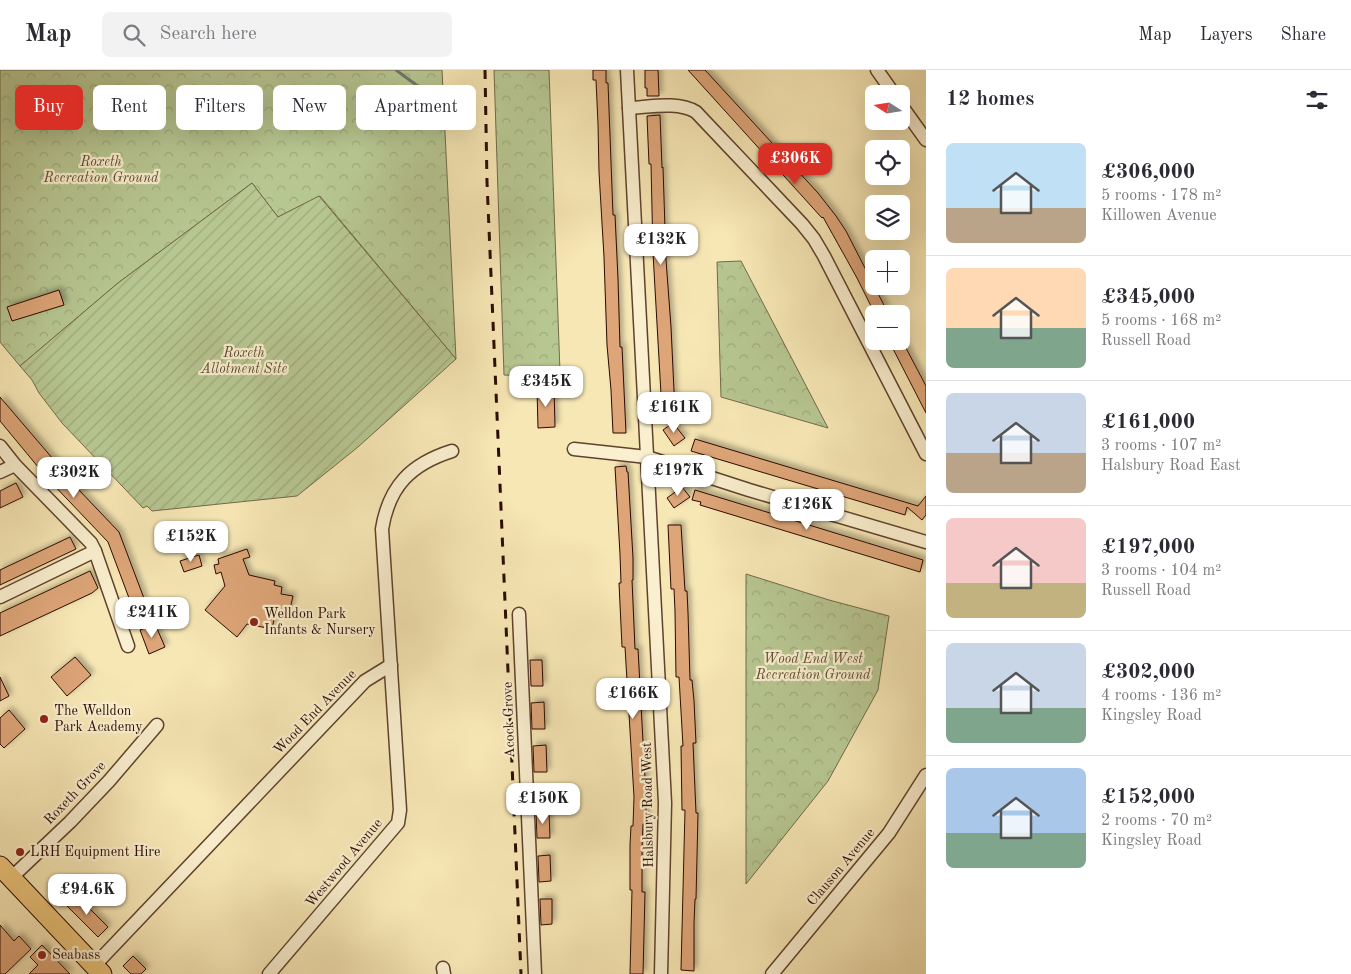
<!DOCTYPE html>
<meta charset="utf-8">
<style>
:root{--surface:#fff;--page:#f2f2f3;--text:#2b2b33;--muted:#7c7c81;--line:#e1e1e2;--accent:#d93025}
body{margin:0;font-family:"Old Standard TT",serif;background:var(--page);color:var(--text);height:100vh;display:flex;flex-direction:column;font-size:19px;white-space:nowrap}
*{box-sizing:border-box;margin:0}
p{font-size:16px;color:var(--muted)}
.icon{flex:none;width:28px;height:28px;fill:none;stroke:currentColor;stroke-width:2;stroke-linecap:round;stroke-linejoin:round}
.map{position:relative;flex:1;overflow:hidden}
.sheet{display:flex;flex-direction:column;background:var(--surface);width:425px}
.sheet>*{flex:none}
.guide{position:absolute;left:15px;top:15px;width:475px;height:45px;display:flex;gap:10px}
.needle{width:32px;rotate:282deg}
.tools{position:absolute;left:865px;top:15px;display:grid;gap:10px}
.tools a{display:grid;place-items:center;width:45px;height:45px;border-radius:8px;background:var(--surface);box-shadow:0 5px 20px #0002;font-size:25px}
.price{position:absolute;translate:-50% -42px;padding:0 11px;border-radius:10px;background:#fff;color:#222;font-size:16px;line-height:32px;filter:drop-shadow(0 1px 2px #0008)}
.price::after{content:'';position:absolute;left:50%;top:30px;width:15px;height:11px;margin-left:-8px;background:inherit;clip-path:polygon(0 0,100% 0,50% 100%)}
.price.selected{background:var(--accent);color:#fff}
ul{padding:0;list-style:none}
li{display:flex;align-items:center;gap:15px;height:125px;padding:0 20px}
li+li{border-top:1px solid var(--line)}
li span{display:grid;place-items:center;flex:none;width:140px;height:100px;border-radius:8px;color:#555}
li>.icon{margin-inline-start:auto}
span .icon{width:60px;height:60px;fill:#fffc;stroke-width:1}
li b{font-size:21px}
h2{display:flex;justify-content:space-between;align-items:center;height:60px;padding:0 20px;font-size:21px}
.pill{padding:0 18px;border-radius:8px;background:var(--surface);box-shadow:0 5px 20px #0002;font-size:18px;line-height:45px}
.pill.selected{background:var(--accent);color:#fff}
header{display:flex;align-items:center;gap:30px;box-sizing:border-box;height:70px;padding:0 25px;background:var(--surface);border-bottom:1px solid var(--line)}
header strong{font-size:24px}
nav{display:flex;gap:28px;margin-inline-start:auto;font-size:18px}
.search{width:350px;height:45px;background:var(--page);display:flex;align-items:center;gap:12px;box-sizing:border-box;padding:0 18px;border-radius:8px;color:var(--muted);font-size:19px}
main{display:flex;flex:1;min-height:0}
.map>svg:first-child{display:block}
.forest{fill:url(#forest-crowns);stroke:#726949}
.garden{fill:url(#garden-furrows);stroke:#726949}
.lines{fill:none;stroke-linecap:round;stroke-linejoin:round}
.stream{stroke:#707868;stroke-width:3}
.building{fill:#dda578;stroke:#2c0b00;filter:url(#shadow)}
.minor-casing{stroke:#5f422d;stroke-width:15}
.primary-casing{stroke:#2c0b00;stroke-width:21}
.minor{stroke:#faefcf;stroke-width:12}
.primary{stroke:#ecc47a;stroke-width:19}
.rail{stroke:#2c0b00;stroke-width:3;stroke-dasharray:9 9;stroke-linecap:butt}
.poi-dot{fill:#8f2418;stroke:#faefcf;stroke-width:2}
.labels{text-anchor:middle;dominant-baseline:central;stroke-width:4.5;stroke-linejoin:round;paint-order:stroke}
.park-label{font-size:14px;font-style:italic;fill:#5d4d33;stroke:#faefcf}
.poi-label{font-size:14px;fill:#2c0b00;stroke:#faefcf;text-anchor:start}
.street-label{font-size:14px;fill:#2c0b00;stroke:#faefcf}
</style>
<header>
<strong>Map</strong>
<div class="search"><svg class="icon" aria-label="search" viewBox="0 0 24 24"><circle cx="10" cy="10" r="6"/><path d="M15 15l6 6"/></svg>Search here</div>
<nav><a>Map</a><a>Layers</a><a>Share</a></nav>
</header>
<main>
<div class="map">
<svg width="926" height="904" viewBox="0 0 926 904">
<defs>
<pattern id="forest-crowns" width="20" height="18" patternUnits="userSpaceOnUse" patternTransform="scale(1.25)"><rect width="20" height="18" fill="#b7c792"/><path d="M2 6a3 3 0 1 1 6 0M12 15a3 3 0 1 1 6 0" fill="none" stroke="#9eaa7c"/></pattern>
<pattern id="garden-furrows" width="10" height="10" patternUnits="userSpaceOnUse" patternTransform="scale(1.25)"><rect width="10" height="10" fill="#b7c792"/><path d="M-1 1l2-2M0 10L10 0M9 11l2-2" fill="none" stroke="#9eaa7c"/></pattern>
<filter id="shadow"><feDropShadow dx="3.5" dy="-3.5" stdDeviation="2.5" flood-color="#0004"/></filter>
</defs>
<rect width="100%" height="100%" fill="#f7e7b5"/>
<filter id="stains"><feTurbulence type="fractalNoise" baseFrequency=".004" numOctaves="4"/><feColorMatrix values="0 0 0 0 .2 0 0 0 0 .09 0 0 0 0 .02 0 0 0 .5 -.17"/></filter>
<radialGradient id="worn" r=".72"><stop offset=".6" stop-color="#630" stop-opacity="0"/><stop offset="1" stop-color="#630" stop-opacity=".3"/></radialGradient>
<g class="forest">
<polygon points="0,0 442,0 456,289 320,126 278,147 252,113 118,213 20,296 0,272"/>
<polygon points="494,0 549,0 560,302 528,306 504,305"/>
<polygon points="741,191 828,358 721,327 717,192"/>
<polygon points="746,504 829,530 889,546 878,620 828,711 746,814"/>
</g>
<polygon class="garden" points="252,113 278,147 319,126 456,289 358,377 297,426 152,441 147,436 143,438 62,353 39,323 32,310 20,296 118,213"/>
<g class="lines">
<polyline class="stream" points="396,0 453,42"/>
</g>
<g class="building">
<polygon points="593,0 606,0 606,13 608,13 613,145 615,145 618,209 620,277 622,277 626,363 613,363 611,320 607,275 604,187 599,102 598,54 596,10 593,10"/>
<polygon points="645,0 658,0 659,26 647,26 647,18 645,18"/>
<polygon points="688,0 705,0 818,123 836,146 846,161 887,241 881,244 875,244 857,208 823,147 822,148"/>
<polygon points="660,45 662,98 663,97 666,190 671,257 675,342 662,342 653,183 651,94 649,94 647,46"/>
<polygon points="59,220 64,235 12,251 7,237"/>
<polygon points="889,271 903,271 907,280 926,316 926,343"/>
<polygon points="537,319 554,319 555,357 538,358"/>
<polygon points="0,327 59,396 57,397 119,462 145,531 132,536 108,472 48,409 0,351"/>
<polygon points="673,353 685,368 674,376 663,360"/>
<polygon points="695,369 918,436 926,426 926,445 922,450 907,437 905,445 691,381"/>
<polygon points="626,396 627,402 628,402 633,488 633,510 632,510 635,579 638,579 646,727 646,754 643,754 642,778 642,822 645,822 643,904 630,904 632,820 630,820 630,775 631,756 633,756 634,727 625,577 622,577 619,513 621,513 620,484 615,397"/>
<polygon points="16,413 23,427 0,438 0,421"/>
<polygon points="682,417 690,427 674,438 667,428"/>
<polygon points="695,420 923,490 920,502 700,435 701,432 692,430"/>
<polygon points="668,455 681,455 685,521 687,521 688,543 690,610 692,610 694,631 696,673 693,673 696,743 698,743 696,829 695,829 694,853 694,901 681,900 685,740 682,740 681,676 683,676 679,607 676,607 675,541 674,519 671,519"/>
<polygon points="70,467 76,479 0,515 0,500"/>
<polygon points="247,479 250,487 243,489 249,505 275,511 274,515 282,517 281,524 293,526 288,548 275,545 272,559 247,554 237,567 205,540 225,516 221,502 216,504 214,495 219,494 218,489"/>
<polygon points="199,485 202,496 184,502 180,491"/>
<polygon points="90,501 98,518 92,523 0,566 0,543"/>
<polygon points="155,554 165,577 149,584 140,560"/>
<polygon points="75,587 91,605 67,626 51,607"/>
<polygon points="530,590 542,590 543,616 531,616"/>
<polygon points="0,607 9,626 0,631"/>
<polygon points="544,632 545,659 532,659 531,633"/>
<polygon points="9,640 25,659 4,678 0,674 0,648"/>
<polygon points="546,675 547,702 534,702 533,676"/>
<polygon points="536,742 549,742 550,768 537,768"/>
<polygon points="550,785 551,811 539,812 538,786"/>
<polygon points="76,825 108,857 98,867 66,835"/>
<polygon points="540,829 552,829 552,854 541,855"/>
<polygon points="0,855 14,871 19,866 31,879 5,904 0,904"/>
<polygon points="42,875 70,904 29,904 38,895 30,887"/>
<polygon points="133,886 146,899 141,904 131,904 123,896"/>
</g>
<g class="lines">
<g class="minor-casing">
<g id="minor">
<polyline points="627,0 665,733 661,904"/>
<polyline points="877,0 894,24"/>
<polyline points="901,35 926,70"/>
<path d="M629,38C650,37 678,31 696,42L802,154L814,169L824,186L926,384"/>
<polyline points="0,376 15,395 91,473 95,481 128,576"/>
<polyline points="574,379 647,387 749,420 926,472"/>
<polyline points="0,402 15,395"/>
<polyline points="0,527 95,481"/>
<polyline points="519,544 535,904"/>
<polyline points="11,808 70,752 109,711 157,655"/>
<polyline points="94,896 365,611 391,595"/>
<polyline points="443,898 444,904"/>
<path d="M269,904L398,753L400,740L382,459C389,416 411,394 452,381"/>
<polyline points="772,904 889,763 926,705"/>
</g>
</g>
<g class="primary-casing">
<polyline id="primary" points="0,796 102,904"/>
</g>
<use href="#minor" class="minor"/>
<use href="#primary" class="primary"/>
<polyline class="rail" points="485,0 487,112 521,904"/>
</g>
<g class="poi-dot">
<circle cx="254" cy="552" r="5"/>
<circle cx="44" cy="649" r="5"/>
<circle cx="20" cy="782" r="5"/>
<circle cx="42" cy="885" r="5"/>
</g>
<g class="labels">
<g class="park-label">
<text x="101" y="92">Roxeth<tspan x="101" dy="16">Recreation Ground</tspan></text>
<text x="244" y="283">Roxeth<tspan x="244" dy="16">Allotment Site</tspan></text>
<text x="813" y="589">Wood End West<tspan x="813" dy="16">Recreation Ground</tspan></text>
</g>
<g class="poi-label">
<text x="264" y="544">Welldon Park<tspan x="264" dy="16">Infants &amp; Nursery</tspan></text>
<text x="54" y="641">The Welldon<tspan x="54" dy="16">Park Academy</tspan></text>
<text x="30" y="782">LRH Equipment Hire</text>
<text x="52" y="885">Seabass</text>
</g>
<g class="street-label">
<text transform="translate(315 642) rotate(-46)">Wood End Avenue</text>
<text transform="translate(509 650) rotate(-92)">Acock Grove</text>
<text transform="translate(75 723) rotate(-46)">Roxeth Grove</text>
<text transform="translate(648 735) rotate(-91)">Halsbury Road West</text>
<text transform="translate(344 793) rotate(-50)">Westwood Avenue</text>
<text transform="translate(841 797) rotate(-50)">Clauson Avenue</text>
</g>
</g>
<rect width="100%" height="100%" filter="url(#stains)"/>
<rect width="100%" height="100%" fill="url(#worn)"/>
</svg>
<div class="tools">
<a><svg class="needle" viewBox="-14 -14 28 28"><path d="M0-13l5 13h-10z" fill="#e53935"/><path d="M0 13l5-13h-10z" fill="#7c7c81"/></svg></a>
<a><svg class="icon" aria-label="locate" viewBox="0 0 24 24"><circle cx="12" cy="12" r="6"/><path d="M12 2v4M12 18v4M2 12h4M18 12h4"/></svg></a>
<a><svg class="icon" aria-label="layers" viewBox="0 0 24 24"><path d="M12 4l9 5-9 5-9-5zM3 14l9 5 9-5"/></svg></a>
<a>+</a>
<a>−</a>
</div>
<b class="price selected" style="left:795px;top:115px">£306K</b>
<b class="price" style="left:661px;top:196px">£132K</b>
<b class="price" style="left:546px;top:338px">£345K</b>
<b class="price" style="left:674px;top:364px">£161K</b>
<b class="price" style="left:678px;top:427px">£197K</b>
<b class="price" style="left:74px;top:429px">£302K</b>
<b class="price" style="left:807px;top:461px">£126K</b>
<b class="price" style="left:191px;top:493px">£152K</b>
<b class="price" style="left:152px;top:569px">£241K</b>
<b class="price" style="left:633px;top:650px">£166K</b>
<b class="price" style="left:543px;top:755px">£150K</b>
<b class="price" style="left:87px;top:846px">£94.6K</b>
<div class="guide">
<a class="pill selected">Buy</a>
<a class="pill">Rent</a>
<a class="pill">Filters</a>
<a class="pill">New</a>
<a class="pill">Apartment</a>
</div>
</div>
<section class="sheet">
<h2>12 homes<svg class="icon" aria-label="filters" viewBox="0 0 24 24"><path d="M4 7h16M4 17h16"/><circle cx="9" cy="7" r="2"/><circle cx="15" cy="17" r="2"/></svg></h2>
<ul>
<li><span style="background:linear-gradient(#bfe0f5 65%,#b9a48a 0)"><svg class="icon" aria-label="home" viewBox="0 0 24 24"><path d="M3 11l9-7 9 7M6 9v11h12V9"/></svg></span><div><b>£306,000</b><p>5 rooms · 178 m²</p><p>Killowen Avenue</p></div></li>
<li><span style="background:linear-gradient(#ffd9b3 60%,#7fa58c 0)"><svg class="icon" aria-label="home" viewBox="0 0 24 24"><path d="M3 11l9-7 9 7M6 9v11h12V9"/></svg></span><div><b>£345,000</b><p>5 rooms · 168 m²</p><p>Russell Road</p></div></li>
<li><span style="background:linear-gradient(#c9d6e8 60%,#b9a48a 0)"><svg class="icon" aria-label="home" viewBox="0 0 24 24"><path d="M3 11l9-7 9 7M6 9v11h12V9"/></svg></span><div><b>£161,000</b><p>3 rooms · 107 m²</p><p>Halsbury Road East</p></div></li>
<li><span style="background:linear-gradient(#f6c9c9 65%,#c2b280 0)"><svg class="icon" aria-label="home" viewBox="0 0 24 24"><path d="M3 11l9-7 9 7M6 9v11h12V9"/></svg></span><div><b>£197,000</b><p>3 rooms · 104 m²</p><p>Russell Road</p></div></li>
<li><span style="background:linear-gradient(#c9d6e8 65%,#7fa58c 0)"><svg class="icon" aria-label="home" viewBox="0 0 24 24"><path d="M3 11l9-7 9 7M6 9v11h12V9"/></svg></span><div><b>£302,000</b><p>4 rooms · 136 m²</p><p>Kingsley Road</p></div></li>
<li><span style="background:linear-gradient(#a9c7e8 65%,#7fa58c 0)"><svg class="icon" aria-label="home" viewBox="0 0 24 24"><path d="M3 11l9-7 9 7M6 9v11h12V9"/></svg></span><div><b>£152,000</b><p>2 rooms · 70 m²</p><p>Kingsley Road</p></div></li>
</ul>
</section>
</main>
